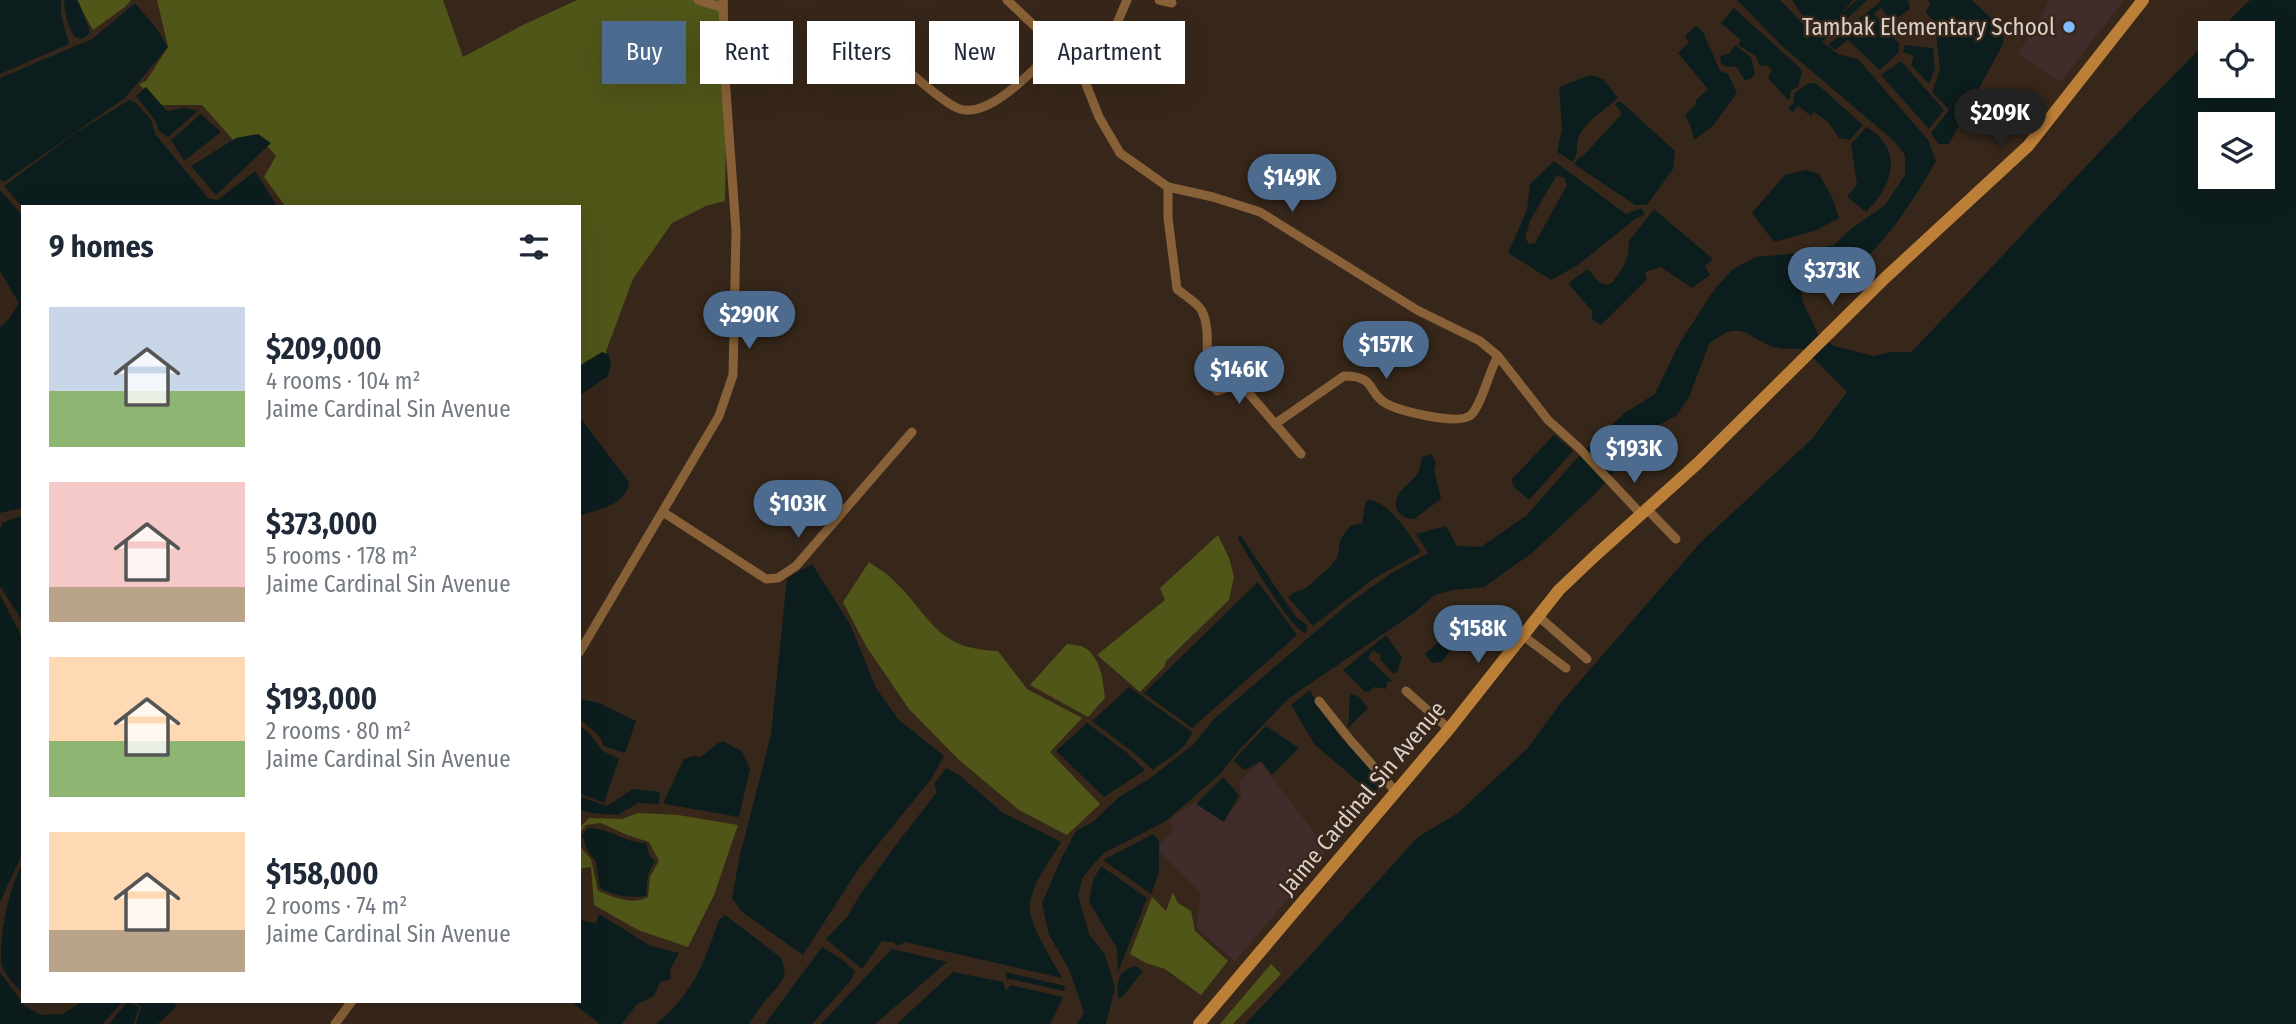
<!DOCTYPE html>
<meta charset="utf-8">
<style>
:root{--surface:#fff;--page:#f2f2f3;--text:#1f2937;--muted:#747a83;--accent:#4c6b8f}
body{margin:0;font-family:"Fira Sans Condensed",sans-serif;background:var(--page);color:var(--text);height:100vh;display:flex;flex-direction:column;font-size:26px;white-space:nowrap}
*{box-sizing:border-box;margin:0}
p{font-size:23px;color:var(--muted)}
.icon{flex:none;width:38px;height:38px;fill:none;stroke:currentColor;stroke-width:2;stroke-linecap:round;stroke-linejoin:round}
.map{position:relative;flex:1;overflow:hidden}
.sheet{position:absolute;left:21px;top:205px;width:560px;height:798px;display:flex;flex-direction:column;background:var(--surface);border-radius:0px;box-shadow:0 7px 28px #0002}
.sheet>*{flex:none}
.banner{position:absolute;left:602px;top:21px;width:665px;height:63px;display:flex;gap:14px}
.tools{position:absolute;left:2198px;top:21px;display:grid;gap:14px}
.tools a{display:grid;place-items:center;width:77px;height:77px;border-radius:0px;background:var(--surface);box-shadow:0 7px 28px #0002;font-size:35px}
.price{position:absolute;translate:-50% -60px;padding:0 16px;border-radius:24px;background:var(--accent);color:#fff;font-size:23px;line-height:46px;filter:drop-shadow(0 2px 4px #0008)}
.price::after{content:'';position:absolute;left:50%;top:42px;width:21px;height:16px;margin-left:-10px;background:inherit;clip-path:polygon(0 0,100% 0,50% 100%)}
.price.on{background:#222;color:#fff}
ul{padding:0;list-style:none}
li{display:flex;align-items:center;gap:21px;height:175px;padding:0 28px}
li span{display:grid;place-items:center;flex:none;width:196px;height:140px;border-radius:0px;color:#555}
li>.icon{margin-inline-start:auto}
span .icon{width:84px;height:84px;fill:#fffc;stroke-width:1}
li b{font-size:30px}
h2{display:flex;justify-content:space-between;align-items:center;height:84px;padding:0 28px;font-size:30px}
.pill{padding:0 24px;border-radius:0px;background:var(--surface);box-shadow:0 7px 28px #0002;font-size:24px;line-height:63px}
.pill.on{background:var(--accent);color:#fff}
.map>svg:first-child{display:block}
.education{fill:#402c2b}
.green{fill:#505618}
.water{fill:#0c1d1d;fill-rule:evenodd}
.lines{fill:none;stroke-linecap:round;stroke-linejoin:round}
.minor{stroke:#886138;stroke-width:9}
.secondary{stroke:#bc7f37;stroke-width:12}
.poi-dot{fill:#82bcfa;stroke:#37271a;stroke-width:2.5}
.labels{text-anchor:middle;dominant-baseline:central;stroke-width:5;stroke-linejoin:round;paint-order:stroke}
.poi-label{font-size:23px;fill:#dbd0c8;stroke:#37271a;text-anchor:end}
.street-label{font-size:23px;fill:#dbd0c8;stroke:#37271a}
</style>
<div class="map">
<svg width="2296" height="1024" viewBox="0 0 2296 1024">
<rect width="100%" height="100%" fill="#37271a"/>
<g class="education">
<polygon points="2050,0 2124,0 2060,82 2018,54"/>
<polygon points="1260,762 1323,844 1325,856 1235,961 1197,928 1201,893 1157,849 1173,830 1169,820 1198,800 1225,818 1241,798 1239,782"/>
</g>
<g class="green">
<polygon points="76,0 131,0 126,6 93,30"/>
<polygon points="157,0 443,0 463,57 523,25 577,0 728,0 725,201 706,206 672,223 633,279 602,362 579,373 579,206 285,206 264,177 276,156 263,141 235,142 202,105 158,105 139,84 146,81 168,47"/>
<polygon points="1218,535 1229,558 1234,577 1229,600 1166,661 1164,667 1140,692 1097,655 1165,600 1160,588"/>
<path d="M869,562C877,568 886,572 892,579C931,615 934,649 998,651L1027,689L1082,718L1050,752L1100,804L1067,835L1019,810L959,760L909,709L866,646L843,602Z"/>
<path d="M1067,644C1071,645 1079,645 1083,647C1101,656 1103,681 1105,698L1088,717L1030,685Z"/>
<path d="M638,813L678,815L738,825L714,895L688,947L638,930L594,905L591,867L579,869V845L591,859L598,891C614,897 632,906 648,897L650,877L659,861L649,842L627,835L601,823L586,825L579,834V828L589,818L622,819Z"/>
<polygon points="1173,892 1178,903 1191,911 1195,931 1228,961 1201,995 1165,969 1146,963 1130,954 1152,897 1166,911"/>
<polygon points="1271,964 1281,974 1233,1024 1220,1024"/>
</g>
<g class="water">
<polygon points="0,0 61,0 61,15 69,44 0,74"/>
<path d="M64,0H77L79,3L89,28V34L82,39L75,37C67,26 65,14 64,0Z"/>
<path d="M1737,0H1780L1815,36L1827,25L1821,29L1802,15L1792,0H1853L1839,16L1857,0H1867L1822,42L1838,54L1858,59L1928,140L1936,161C1918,193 1882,251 1851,269C1834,279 1817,273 1801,290L1803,302L1818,334L1834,346L1874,356L1891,352H1911C2012,248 2107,140 2210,39V86H2263V33H2216L2250,0H2296V1024H1245L1307,959L1418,837L1458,813L1528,748L1559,705L1700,543L1812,439L1847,392L1805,349C1795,348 1780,350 1771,346C1743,334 1740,319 1709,344L1689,397L1677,415L1650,430L1596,493L1532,553L1484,587L1454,590L1435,595L1414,613L1289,698L1239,750L1219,775L1166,821L1104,853L1091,867L1082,879L1078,895L1089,934L1105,955L1115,988L1106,1024H1077L1084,1013L1069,969L1049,935L1042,903L1062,857L1076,831L1094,821L1119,797L1149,779L1193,745L1215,718L1348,604L1390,574L1428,553L1416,534L1446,526L1457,546L1481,547L1527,515L1577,458L1608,428L1626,412L1655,394L1679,344L1714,290L1733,269L1756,257L1789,254L1834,245L1851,229L1885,205L1905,175V155L1894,141L1781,45ZM2210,124H2263V177H2210Z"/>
<polygon points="1882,0 1908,0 1910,9 1891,22 1881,8 1874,14 1899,44 1899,52 1880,70 1848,40 1835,50 1828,45"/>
<polygon points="1928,0 1972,0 2004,31 2003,44 1949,144 1938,144 1931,133 1949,110 1932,92 1940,70 1935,23 1926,12 1930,3"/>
<polygon points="135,3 156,28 168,47 125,98 4,182 0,179 0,78 92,39"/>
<polygon points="1734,8 1800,68 1802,73 1798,87 1791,90 1790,98 1788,100 1768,78 1772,70 1767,65 1760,66 1756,56 1738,45 1741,40 1721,23"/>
<polygon points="1696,26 1703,32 1720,71 1728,74 1737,93 1712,127 1694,140 1691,127 1685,115 1695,106 1696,100 1708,89 1678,53 1689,42 1685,36"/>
<polygon points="1735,45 1751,57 1755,73 1752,78 1745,81 1736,66 1729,67 1721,64 1720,56 1730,53"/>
<polygon points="1905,45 1933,48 1935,69 1929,84 1911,65 1914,56 1903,52"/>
<polygon points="1901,61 1944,110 1929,129 1881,75"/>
<path d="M1590,75L1603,79L1618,98C1606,109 1582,123 1578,140C1575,148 1579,154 1573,162L1557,152L1562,129L1559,87Z"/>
<polygon points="1809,83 1816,83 1863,125 1850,140 1839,138 1828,122 1814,112 1811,116 1798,106 1793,112 1788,109 1794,102 1794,93"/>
<polygon points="146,87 167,111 185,108 198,111 168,137 159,131 155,120 136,96"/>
<polygon points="129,100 135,102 151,120 155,134 209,199 218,200 255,171 277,206 23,208 4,186 74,134"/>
<polygon points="1620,101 1675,151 1673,169 1647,205 1635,205 1574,164 1580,156 1582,157 1622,114 1615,104"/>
<polygon points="201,114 221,132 184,161 171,140"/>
<path d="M1866,127C1905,149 1893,186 1866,212L1847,197L1857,184L1851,144Z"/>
<polygon points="258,134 271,143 216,195 191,166 236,138"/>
<path d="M1554,161L1626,214L1641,208L1645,214L1634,220L1578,265L1551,280L1508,253L1527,210L1530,184ZM1556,176L1564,177L1567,185L1535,243L1529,244L1525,238L1530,221Z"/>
<polygon points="1806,170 1819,174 1832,197 1839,218 1817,230 1774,242 1752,213 1785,175"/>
<polygon points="0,190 23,216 23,508 0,513 0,327 8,320 19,303 0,271"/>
<polygon points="1654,209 1713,259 1705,266 1710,275 1692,288 1661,267 1645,272 1647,279 1601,325 1592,319 1592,311 1568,283 1588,269 1599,282 1607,285 1612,283 1622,269 1628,255 1629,241"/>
<polygon points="602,352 609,355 611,363 608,376 579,396 579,366"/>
<path d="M579,416L629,482C626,506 598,509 579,516Z"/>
<polygon points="1554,435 1573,451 1529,500 1514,487 1511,480"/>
<path d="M1431,454L1436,462L1434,471L1441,499L1414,519C1401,519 1392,510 1398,496C1401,488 1412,482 1417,474C1420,470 1421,463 1422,457Z"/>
<path d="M1371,500C1393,506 1409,534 1421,552L1373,579L1313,626L1288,597L1293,593L1306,588L1331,566L1338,556L1340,540L1350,526L1362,523L1366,501Z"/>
<polygon points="23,515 23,622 0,586 0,529 2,523"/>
<path d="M1240,535L1296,617L1306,624L1308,630L1305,633C1291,629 1248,556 1238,539Z"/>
<polygon points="812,564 850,624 876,688 898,719 944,756 931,779 859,868 803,955 742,912 732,898 740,855 771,735 787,578"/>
<polygon points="1258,582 1297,635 1192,728 1144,693"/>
<polygon points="0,595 19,631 23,643 23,852 0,902"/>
<polygon points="1386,635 1402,658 1397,672 1393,674 1380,659 1381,655 1373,650 1368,658 1393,682 1387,682 1386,689 1374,687 1369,692 1364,691 1343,670"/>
<polygon points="1440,641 1449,652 1442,662 1432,663 1425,654"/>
<path d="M1129,687L1192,732C1186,751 1167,758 1153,770L1133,752L1092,721Z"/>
<polygon points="1310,690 1323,714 1343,740 1385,778 1374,795 1315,745 1291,705"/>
<path d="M1351,693L1359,697L1368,708L1347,729C1351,716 1347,706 1351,693Z"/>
<polygon points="579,699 599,703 636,721 625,753 604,746 600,737 579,718"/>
<polygon points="1087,723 1126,752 1145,770 1104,797 1056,751"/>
<polygon points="579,726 588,732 603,751 619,759 604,803 579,793"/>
<polygon points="1266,726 1299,748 1272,775 1261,761 1245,770 1233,761"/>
<polygon points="724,742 742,751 750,769 739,817 665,804 664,801 684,759 694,756 701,757 718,743"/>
<path d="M946,768L959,775L1003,813L1061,842C1050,860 1034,881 1030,902C1026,921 1053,961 1062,978L905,942L898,946L893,942L882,941L862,969L826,939L848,916L859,896L895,846L937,792L934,784Z"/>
<polygon points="1223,777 1239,795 1224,822 1196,804"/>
<polygon points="633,789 660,792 659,804 638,803 618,815 591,813 579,809 579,796 607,806"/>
<path d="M588,828C611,828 624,843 646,843L649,855L655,861L648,874L646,896C628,898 615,896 600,888L596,862L588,851L582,835Z"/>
<polygon points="1153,834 1159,841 1159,873 1151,894 1103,860"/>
<path d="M23,863V994C14,984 4,975 1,962C0,930 8,891 23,863Z"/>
<polygon points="1101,866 1147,898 1118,972 1117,948 1089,902 1093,880"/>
<polygon points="599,914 651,946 679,953 670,970 671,979 660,982 654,996 636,1005 622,1024 600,1024 570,1001 579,1001 579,920 596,923"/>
<path d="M725,915L780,957C792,978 778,985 765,1001C759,1008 754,1016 749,1024H656C693,994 704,963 719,920Z"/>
<polygon points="822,947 840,958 855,971 852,979 812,1024 765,1024"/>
<polygon points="892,949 947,962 875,1024 821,1024"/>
<path d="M1136,966L1143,971L1123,996L1118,998C1117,980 1117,971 1136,966Z"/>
<polygon points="0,972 24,1005 40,1015 63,1014 83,1001 123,1001 103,1024 0,1024"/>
<polygon points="953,972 1003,982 1006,991 1011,985 1063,997 1050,1024 897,1024"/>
<polygon points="1005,972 1065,986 1064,991 1010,979 1007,980"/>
<polygon points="128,1001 139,1007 134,1024 109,1024"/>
<polygon points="133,1001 172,1001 177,1006 158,1024 136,1024 141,1007"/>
</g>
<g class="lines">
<g class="minor">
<polyline points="698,0 723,8"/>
<polyline points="1007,0 1080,69 1099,117 1120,153 1168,187 1213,197 1260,212 1417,310 1480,341 1498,356 1548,420 1579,448 1641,514"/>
<polyline points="1159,0 1172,3"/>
<path d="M904,68C920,80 940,100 957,108C988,122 1036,67 1058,46"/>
<polyline points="1080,69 1112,35 1127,0"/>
<path d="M1168,187V218L1177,289C1184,295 1198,303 1202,311C1214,337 1199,363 1217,391L1240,383L1301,454"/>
<path d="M1275,424L1344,376C1378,376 1366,393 1387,404C1400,411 1459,426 1471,415C1482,404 1489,371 1498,356"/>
<polyline points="1646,508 1676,539"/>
<polyline points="663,512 766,579 778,578 796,566 912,432"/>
<polyline points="1538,616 1587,659"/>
<polyline points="1522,635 1566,668"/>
<polyline points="579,653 719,416 733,375 736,231 725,77 723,0"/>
<polyline points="1406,691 1449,729"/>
<polyline points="1319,701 1351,741 1396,792"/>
<polyline points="335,1024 352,1001"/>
</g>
<polyline class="secondary" points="1199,1024 1449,729 1559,590 1597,554 1698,463 1885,278 2028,146 2143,0"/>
</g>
<circle class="poi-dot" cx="2069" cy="27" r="7"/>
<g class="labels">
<g class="poi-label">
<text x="2055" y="27">Tambak Elementary School</text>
</g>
<g class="street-label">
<text transform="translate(1362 798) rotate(-50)">Jaime Cardinal Sin Avenue</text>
</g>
</g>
</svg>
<div class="tools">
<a><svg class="icon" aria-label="locate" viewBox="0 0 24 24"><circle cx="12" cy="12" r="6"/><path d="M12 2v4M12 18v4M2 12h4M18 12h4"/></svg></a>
<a><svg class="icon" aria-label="layers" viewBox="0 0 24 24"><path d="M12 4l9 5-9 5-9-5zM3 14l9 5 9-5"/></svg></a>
</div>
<b class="price on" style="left:2000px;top:149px">$209K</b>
<b class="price" style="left:1292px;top:214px">$149K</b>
<b class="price" style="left:1832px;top:307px">$373K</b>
<b class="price" style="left:749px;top:351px">$290K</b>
<b class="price" style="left:1386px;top:381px">$157K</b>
<b class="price" style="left:1239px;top:406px">$146K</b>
<b class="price" style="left:1634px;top:485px">$193K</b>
<b class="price" style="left:798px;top:540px">$103K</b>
<b class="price" style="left:1478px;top:665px">$158K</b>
<div class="banner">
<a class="pill on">Buy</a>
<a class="pill">Rent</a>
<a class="pill">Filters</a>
<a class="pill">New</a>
<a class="pill">Apartment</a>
</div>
<section class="sheet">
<h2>9 homes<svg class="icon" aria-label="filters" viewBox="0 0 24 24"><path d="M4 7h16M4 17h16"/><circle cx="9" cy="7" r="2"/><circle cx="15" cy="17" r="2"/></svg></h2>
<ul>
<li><span style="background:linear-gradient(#c9d6e8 60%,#8fb573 0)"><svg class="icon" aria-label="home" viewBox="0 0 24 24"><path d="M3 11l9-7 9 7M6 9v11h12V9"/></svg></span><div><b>$209,000</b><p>4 rooms · 104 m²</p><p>Jaime Cardinal Sin Avenue</p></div></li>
<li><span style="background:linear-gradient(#f6c9c9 75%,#b9a48a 0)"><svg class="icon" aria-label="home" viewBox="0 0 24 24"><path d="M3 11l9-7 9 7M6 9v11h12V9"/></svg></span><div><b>$373,000</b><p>5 rooms · 178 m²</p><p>Jaime Cardinal Sin Avenue</p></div></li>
<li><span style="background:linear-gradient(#ffd9b3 60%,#8fb573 0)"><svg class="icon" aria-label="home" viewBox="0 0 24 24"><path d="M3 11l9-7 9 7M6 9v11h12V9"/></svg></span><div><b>$193,000</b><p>2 rooms · 80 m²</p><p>Jaime Cardinal Sin Avenue</p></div></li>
<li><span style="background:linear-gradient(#ffd9b3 70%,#b9a48a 0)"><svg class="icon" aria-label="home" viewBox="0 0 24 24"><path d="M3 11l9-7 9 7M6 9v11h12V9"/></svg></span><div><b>$158,000</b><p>2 rooms · 74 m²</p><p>Jaime Cardinal Sin Avenue</p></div></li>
</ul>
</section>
</div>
